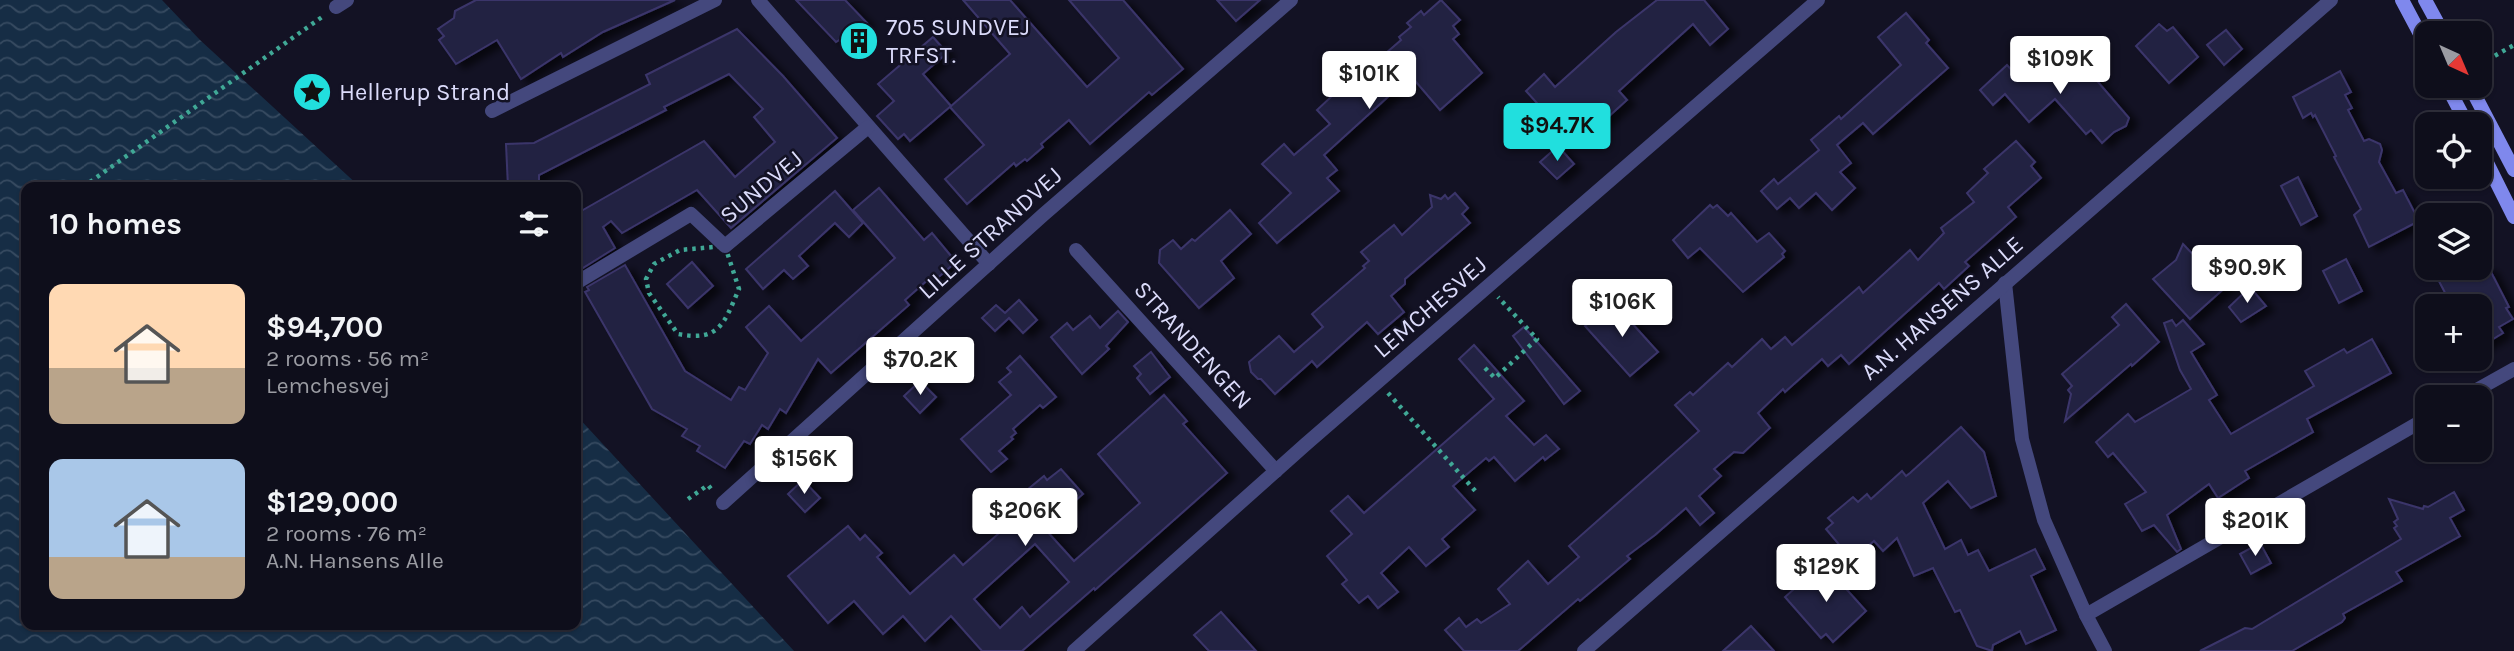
<!DOCTYPE html>
<meta charset="utf-8">
<style>
:root{--surface:#0e0e1b;--page:#171724;--text:#f1f3f6;--muted:#9b9ca3;--line:#2e2e3a;--accent:#21dfde}
body{margin:0;font-family:Karla,sans-serif;background:var(--page);color:var(--text);height:100vh;display:flex;flex-direction:column;font-size:26px;white-space:nowrap}
*{box-sizing:border-box;margin:0}
p{font-size:23px;color:var(--muted)}
.icon{flex:none;width:38px;height:38px;fill:none;stroke:currentColor;stroke-width:2;stroke-linecap:round;stroke-linejoin:round}
.map{position:relative;flex:1;overflow:hidden}
.sheet{position:absolute;left:21px;top:182px;width:560px;height:448px;display:flex;flex-direction:column;background:var(--surface);border-radius:14px;box-shadow:0 2px 5px #0004,0 0 0 2px var(--line)}
.sheet>*{flex:none}
.needle{width:46px;rotate:136deg}
.tools{position:absolute;left:2415px;top:21px;display:grid;gap:14px}
.tools a{display:grid;place-items:center;width:77px;height:77px;border-radius:14px;background:var(--surface);box-shadow:0 2px 5px #0004,0 0 0 2px var(--line);font-size:35px}
.price{position:absolute;translate:-50% -60px;padding:0 16px;border-radius:7px;background:#fff;color:#222;font-size:23px;line-height:46px;filter:drop-shadow(0 2px 4px #0008)}
.price::after{content:'';position:absolute;left:50%;top:42px;width:21px;height:16px;margin-left:-10px;background:inherit;clip-path:polygon(0 0,100% 0,50% 100%)}
.price.selected{background:var(--accent);color:#111}
ul{padding:0;list-style:none}
li{display:flex;align-items:center;gap:21px;height:175px;padding:0 28px}
li span{display:grid;place-items:center;flex:none;width:196px;height:140px;border-radius:14px;color:#555}
li>.icon{margin-inline-start:auto}
span .icon{width:84px;height:84px;fill:#fffc;stroke-width:1}
li b{font-size:30px}
h2{display:flex;justify-content:space-between;align-items:center;height:84px;padding:0 28px;font-size:30px}
.map>svg:first-child{display:block}
.water{fill:url(#water-waves)}
.building{fill:#242143;stroke:#3b366b;stroke-width:2;fill-rule:evenodd;filter:url(#shadow)}
.lines{fill:none;stroke-linecap:round;stroke-linejoin:round}
.path{stroke:#40a896;stroke-width:4.5;stroke-dasharray:3.5 5;stroke-linecap:butt}
.minor{stroke:#44487d;stroke-width:14}
.secondary{stroke:#7f88ed;stroke-width:14}
.labels{text-anchor:middle;dominant-baseline:central;stroke-width:5;stroke-linejoin:round;paint-order:stroke}
.poi-label{font-size:24px;fill:#dbdbfa;stroke:#131224;text-anchor:start}
.street-label{font-size:24px;fill:#dbdbfa;stroke:#131224}
</style>
<div class="map">
<svg width="2514" height="651" viewBox="0 0 2514 651">
<defs>
<pattern id="water-waves" width="16" height="10" patternUnits="userSpaceOnUse" patternTransform="scale(1.75)"><rect width="16" height="10" fill="#162d45"/><path d="M0 5q4-4 8 0t8 0" fill="none" stroke="#374b61"/></pattern>
<filter id="shadow"><feDropShadow dx="8" dy="4.5" stdDeviation="3.5" flood-color="#0009"/></filter>
</defs>
<rect width="100%" height="100%" fill="#131224"/>
<polygon class="water" points="0,0 162,0 200,40 360,187 26,187 26,625 576,625 576,415 794,651 0,651"/>
<g class="building">
<polygon points="476,0 675,0 603,32 563,57 561,53 521,79 497,40 456,64 439,40 444,36 438,29 454,18 455,11"/>
<polygon points="796,0 845,0 867,23 836,42"/>
<polygon points="963,0 1010,0 1087,87 1119,58 1069,0 1123,0 1183,69 1152,95 1149,92 1090,144 1069,120 1041,144 1043,147 1027,161 1025,159 1016,166 1014,163 967,204 945,179 984,145 950,107 1010,54"/>
<polygon points="1217,0 1260,0 1236,21"/>
<polygon points="1441,0 1460,20 1453,26 1459,34 1453,39 1482,73 1440,110 1411,76 1324,155 1337,170 1327,178 1339,191 1277,243 1259,223 1291,193 1262,164 1284,144 1294,155 1330,124 1317,110 1332,96 1329,93 1343,80 1346,83 1361,71 1363,73 1401,40 1399,37 1411,27 1407,23 1421,11 1424,15"/>
<polygon points="1657,0 1704,0 1728,29 1710,45 1693,24 1619,91 1627,100 1596,128 1586,117 1562,139 1542,117 1546,113 1526,91 1544,74 1555,87 1616,32"/>
<polygon points="1906,13 1929,40 1926,43 1948,68 1873,134 1863,123 1837,145 1851,163 1840,172 1855,188 1832,210 1816,193 1799,208 1790,198 1777,209 1761,191 1774,179 1778,184 1819,150 1811,140 1839,116 1841,119 1901,65 1878,37"/>
<polygon points="2159,24 2167,31 2173,27 2198,57 2169,83 2136,46"/>
<polygon points="737,29 783,76 837,138 731,228 697,190 622,233 611,221 603,227 615,248 578,271 576,267 576,214 704,141 735,177 775,142 754,117 763,109 729,74 664,107 666,110 539,175 539,187 508,187 506,144 534,143 650,84 646,75"/>
<polygon points="2226,30 2242,49 2224,65 2207,45"/>
<polygon points="933,37 947,53 923,74 951,106 910,141 904,134 898,139 877,116 894,101 878,84"/>
<polygon points="2043,56 2061,77 2080,61 2129,118 2126,126 2114,132 2102,143 2091,130 2086,134 2055,99 2029,122 2005,94 1993,105 1980,90 2007,65 2018,77"/>
<polygon points="2340,71 2351,92 2345,95 2352,108 2348,110 2364,141 2369,139 2380,144 2382,150 2379,162 2396,193 2403,190 2419,221 2369,247 2354,215 2361,209 2334,157 2336,156 2315,115 2313,117 2311,113 2303,118 2293,97"/>
<polygon points="2016,141 2035,162 2031,166 2041,178 2008,207 2016,217 1965,262 1969,266 1944,289 1939,283 1849,364 1841,355 1828,366 1822,359 1785,392 1783,389 1758,413 1770,428 1743,453 1734,452 1714,469 1721,476 1699,496 1714,513 1700,525 1686,508 1655,535 1627,556 1630,559 1580,601 1578,599 1518,651 1464,651 1445,630 1459,618 1466,627 1477,619 1481,623 1510,604 1498,589 1528,561 1548,584 1579,557 1569,546 1699,431 1675,405 1690,392 1693,395 1728,363 1732,367 1762,339 1771,349 1785,337 1792,345 1859,287 1863,293 1910,250 1918,260 1944,233 1941,228 1974,202 1967,193 1988,173 1984,169"/>
<polygon points="1558,146 1574,164 1557,179 1540,162"/>
<polygon points="2298,177 2317,216 2301,225 2281,186"/>
<polygon points="879,188 924,240 932,233 956,262 934,281 931,277 905,300 909,305 831,373 818,359 786,413 780,409 768,429 762,425 750,444 744,441 725,468 697,451 700,446 682,436 687,429 652,409 585,292 589,290 587,287 625,265 685,371 731,400 739,387 745,390 768,353 746,327 769,306 801,341 895,258 853,210"/>
<polygon points="835,191 863,223 849,237 835,223 799,256 808,266 793,279 784,270 763,289 746,269"/>
<polygon points="1455,193 1468,208 1462,214 1470,223 1405,279 1405,284 1391,296 1404,312 1378,334 1367,322 1317,367 1312,361 1275,394 1261,379 1258,379 1251,372 1249,362 1279,336 1294,352 1323,327 1312,314 1365,268 1363,266 1369,261 1361,252 1394,225 1402,235 1432,207 1430,195 1441,199 1445,195 1448,199"/>
<polygon points="1710,205 1713,208 1717,205 1728,216 1731,213 1757,242 1769,233 1785,251 1782,254 1784,257 1743,292 1700,248 1688,258 1673,240"/>
<polygon points="1230,210 1251,234 1221,261 1234,278 1199,308 1159,263 1160,250 1173,240 1181,249 1192,239 1195,241"/>
<polygon points="2183,244 2203,265 2208,262 2228,285 2190,319 2153,279 2176,260"/>
<polygon points="2346,259 2362,291 2339,303 2323,271"/>
<polygon points="692,262 713,286 688,308 667,284"/>
<polygon points="2432,268 2489,268 2509,307 2506,308 2513,319 2499,327 2503,333 2480,347 2480,306 2452,306"/>
<polygon points="2250,287 2266,306 2241,322 2229,307"/>
<polygon points="1019,300 1037,320 1023,333 1009,318 995,331 982,318 996,305 1005,313"/>
<polygon points="1611,304 1618,312 1620,310 1658,352 1630,376 1585,326"/>
<polygon points="2126,304 2159,342 2132,366 2131,364 2065,421 2071,394 2068,390 2072,386 2062,374 2119,325 2112,317"/>
<polygon points="1118,311 1128,322 1106,346 1109,349 1082,374 1051,337 1067,323 1073,330 1090,316 1100,328"/>
<polygon points="2172,320 2176,326 2183,320 2204,344 2191,352 2217,395 2209,400 2231,434 2314,386 2305,371 2344,349 2347,353 2372,339 2391,373 2307,419 2313,432 2245,471 2249,478 2218,498 2209,484 2167,515 2181,549 2177,552 2154,525 2142,531 2125,504 2146,492 2113,453 2108,457 2096,442 2128,414 2135,422 2191,389 2180,370 2164,323"/>
<polygon points="1524,327 1580,391 1564,404 1513,336"/>
<polygon points="1474,345 1524,401 1506,416 1534,445 1546,435 1559,449 1545,460 1543,457 1515,481 1494,457 1489,461 1486,458 1453,486 1475,510 1442,539 1449,547 1426,566 1409,547 1381,573 1398,592 1378,608 1368,596 1359,603 1342,584 1347,580 1327,556 1352,534 1331,511 1348,496 1364,513 1494,399 1459,359"/>
<polygon points="1151,352 1170,377 1150,394 1137,378 1141,374 1134,366"/>
<polygon points="1020,356 1056,397 1043,408 1040,405 1013,429 1016,433 1011,437 1013,439 999,451 1007,459 991,472 961,439 1011,395 999,382 1011,372 1007,368"/>
<polygon points="920,381 936,397 920,413 904,396"/>
<path d="M1164,395L1187,421L1183,424L1227,473L1095,590L1094,588L1022,651H982L951,616L925,641L903,616L883,634L854,601L828,623L788,576L848,526L860,540L865,535L882,553L877,557L910,594L954,555L963,565L1015,519L1005,508L1044,476L1047,480L1061,469L1083,494L1044,528L1074,561L1140,503L1098,454ZM1035,544L1069,582L1030,617L1022,607L1000,628L974,599Z"/>
<polygon points="1961,427 1984,452 1996,496 1971,508 1948,481 1923,503 1945,549 1961,540 1968,555 1978,550 1989,571 2035,549 2045,569 2031,576 2056,630 2026,644 2020,631 1993,645 1992,651 1977,646 1960,610 1955,612 1933,568 1914,576 1897,538 1883,551 1874,541 1852,560 1826,529 1833,523 1828,518 1853,497 1858,502 1867,494 1871,499 1902,471 1906,476 1910,473"/>
<polygon points="803,480 820,498 805,512 788,494"/>
<polygon points="2454,492 2464,510 2450,518 2460,536 2396,572 2402,581 2343,614 2345,618 2342,622 2292,651 2200,651 2245,628 2252,629 2401,539 2394,528 2397,526 2394,522 2398,519 2389,499 2423,509 2424,506 2428,507"/>
<polygon points="2260,543 2271,563 2251,574 2240,554"/>
<polygon points="1823,563 1866,611 1833,642 1826,634 1821,638 1785,597"/>
<polygon points="1221,612 1256,651 1209,651 1194,635"/>
<polygon points="1751,626 1774,651 1723,651"/>
</g>
<g class="lines">
<g class="path">
<polyline points="2480,64 2514,45"/>
<polyline points="83,187 322,17"/>
<path d="M725,246L739,289C724,323 720,342 678,334L649,293L646,279L654,264L680,250Z"/>
<polyline points="1485,368 1495,378 1537,339 1498,297"/>
<polyline points="1388,393 1478,494"/>
<polyline points="688,499 708,485 712,490"/>
</g>
<g class="minor">
<polyline points="758,0 989,264"/>
<polyline points="336,7 347,0"/>
<polyline points="492,111 715,0"/>
<polyline points="1076,250 1276,471"/>
<polyline points="576,283 691,214 725,246 868,127"/>
<polyline points="2005,283 2022,439 2044,520 2086,615 2105,651"/>
<polyline points="2464,397 2514,369"/>
<polyline points="723,503 1043,215 1291,0"/>
<polyline points="2086,615 2427,418"/>
<polyline points="1074,651 1306,444 1818,0"/>
<polyline points="1584,651 2331,0"/>
</g>
<g class="secondary">
<polyline points="2402,0 2427,47"/>
<polyline points="2425,0 2443,33"/>
<polyline points="2447,86 2467,124"/>
<polyline points="2470,86 2514,170"/>
<polyline points="2480,149 2514,217"/>
</g>
</g>
<defs>
<g id="building-disc" transform="scale(2.0125)"><circle r="9.5" fill="#21dfde" stroke="#131224"/><path d="M-4-6H4V6H1V3H-1V6H-4ZM-2.5-4.3h1.7v1.8h-1.7ZM.8-4.3h1.7v1.8H.8ZM-2.5-1h1.7V.8h-1.7ZM.8-1h1.7V.8H.8Z" fill="#111"/></g>
<g id="sight-disc" transform="scale(2.0125)"><circle r="9.5" fill="#21dfde" stroke="#131224"/><path d="M0-6L1.8-2.2L6-1.7L2.9 1.2L3.7 5.4L0 3.3L-3.7 5.4L-2.9 1.2L-6-1.7L-1.8-2.2Z" fill="#111"/></g>
</defs>
<g fill-rule="evenodd">
<use href="#building-disc" x="859" y="41"/>
<use href="#sight-disc" x="312" y="92"/>
</g>
<g class="labels">
<g class="poi-label">
<text x="886" y="27">705 SUNDVEJ<tspan x="886" dy="28">TRFST.</tspan></text>
<text x="339" y="92">Hellerup Strand</text>
</g>
<g class="street-label">
<text transform="translate(761 187) rotate(-40)">SUNDVEJ</text>
<text transform="translate(990 233) rotate(-42)">LILLE STRANDVEJ</text>
<text transform="translate(1430 307) rotate(-41)">LEMCHESVEJ</text>
<text transform="translate(1942 308) rotate(-41)">A.N. HANSENS ALLE</text>
<text transform="translate(1193 345) rotate(48)">STRANDENGEN</text>
</g>
</g>
</svg>
<div class="tools">
<a><svg class="needle" viewBox="-14 -14 28 28"><path d="M0-13l5 13h-10z" fill="#e53935"/><path d="M0 13l5-13h-10z" fill="#9b9ca3"/></svg></a>
<a><svg class="icon" aria-label="locate" viewBox="0 0 24 24"><circle cx="12" cy="12" r="6"/><path d="M12 2v4M12 18v4M2 12h4M18 12h4"/></svg></a>
<a><svg class="icon" aria-label="layers" viewBox="0 0 24 24"><path d="M12 4l9 5-9 5-9-5zM3 14l9 5 9-5"/></svg></a>
<a>+</a>
<a>−</a>
</div>
<b class="price" style="left:2060px;top:96px">$109K</b>
<b class="price" style="left:1369px;top:111px">$101K</b>
<b class="price selected" style="left:1557px;top:163px">$94.7K</b>
<b class="price" style="left:2247px;top:305px">$90.9K</b>
<b class="price" style="left:1622px;top:339px">$106K</b>
<b class="price" style="left:920px;top:397px">$70.2K</b>
<b class="price" style="left:804px;top:496px">$156K</b>
<b class="price" style="left:1025px;top:548px">$206K</b>
<b class="price" style="left:2255px;top:558px">$201K</b>
<b class="price" style="left:1826px;top:604px">$129K</b>
<section class="sheet">
<h2>10 homes<svg class="icon" aria-label="filters" viewBox="0 0 24 24"><path d="M4 7h16M4 17h16"/><circle cx="9" cy="7" r="2"/><circle cx="15" cy="17" r="2"/></svg></h2>
<ul>
<li><span style="background:linear-gradient(#ffd9b3 60%,#b9a48a 0)"><svg class="icon" aria-label="home" viewBox="0 0 24 24"><path d="M3 11l9-7 9 7M6 9v11h12V9"/></svg></span><div><b>$94,700</b><p>2 rooms · 56 m²</p><p>Lemchesvej</p></div></li>
<li><span style="background:linear-gradient(#a9c7e8 70%,#b9a48a 0)"><svg class="icon" aria-label="home" viewBox="0 0 24 24"><path d="M3 11l9-7 9 7M6 9v11h12V9"/></svg></span><div><b>$129,000</b><p>2 rooms · 76 m²</p><p>A.N. Hansens Alle</p></div></li>
</ul>
</section>
</div>
